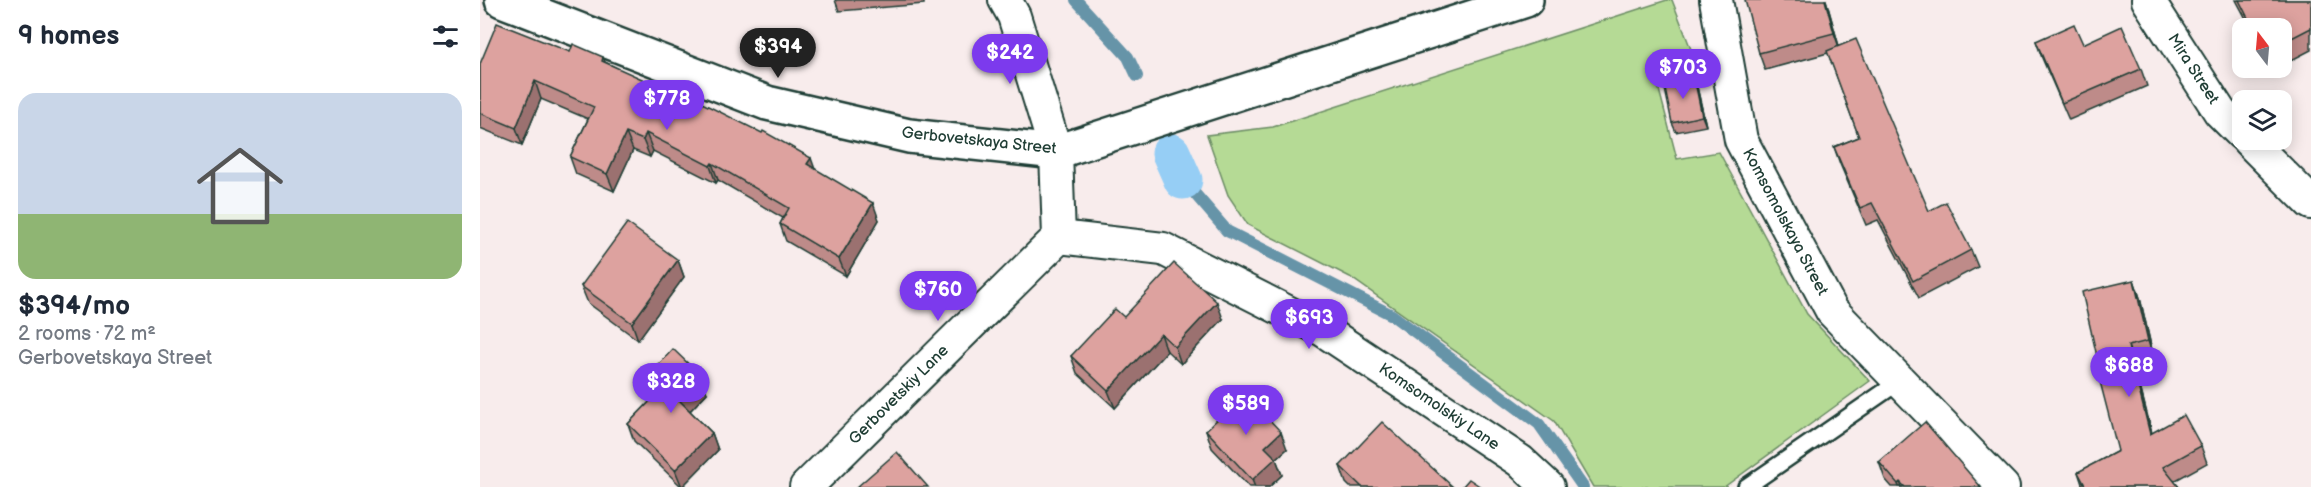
<!DOCTYPE html>
<meta charset="utf-8">
<style>
:root{--surface:#fff;--page:#f2f2f3;--text:#1f2937;--muted:#747a83;--accent:#7c3aed}
body{margin:0;font-family:"Balsamiq Sans",sans-serif;background:var(--page);color:var(--text);height:100vh;display:flex;flex-direction:column;font-size:22px;white-space:nowrap}
*{box-sizing:border-box;margin:0}
p{font-size:20px;color:var(--muted)}
.icon{flex:none;width:33px;height:33px;fill:none;stroke:currentColor;stroke-width:2;stroke-linecap:round;stroke-linejoin:round}
.map{position:relative;flex:1;overflow:hidden}
.side{display:flex;flex-direction:column;background:var(--surface);width:480px}
.side>*{flex:none}
.needle{width:39px;rotate:344deg}
.buttons{position:absolute;left:1752px;top:18px;display:grid;gap:12px}
.buttons a{display:grid;place-items:center;width:60px;height:60px;border-radius:12px;background:var(--surface);box-shadow:0 3px 15px #0003;font-size:30px}
.price{position:absolute;translate:-50% -51px;padding:0 14px;border-radius:21px;background:var(--accent);color:#fff;font-size:20px;line-height:39px;filter:drop-shadow(0 2px 3px #0008)}
.price::after{content:'';position:absolute;left:50%;top:36px;width:18px;height:14px;margin-left:-9px;background:inherit;clip-path:polygon(0 0,100% 0,50% 100%)}
.price.on{background:#222;color:#fff}
ul{padding:0;list-style:none}
li{display:grid;align-content:center;gap:12px;height:318px;padding:0 18px}
li span{display:grid;place-items:center;height:186px;border-radius:18px;color:#555}
li>.icon{margin-inline-start:auto}
span .icon{width:108px;height:108px;fill:#fffc;stroke-width:1}
li b{font-size:26px}
h2{display:flex;justify-content:space-between;align-items:center;height:72px;padding:0 18px;font-size:26px}
main{display:flex;flex:1;min-height:0}
.map>svg:first-child{display:block}
.green{fill:#b5da95;stroke:#6a8c64;stroke-width:1.5}
.lines{fill:none;stroke-linecap:round;stroke-linejoin:round}
.stream{stroke:#6694a8;stroke-width:12}
.canal{stroke:#96cef5;stroke-width:39}
.lane-casing{stroke:#1f3d34;stroke-width:20}
.street-casing{stroke:#1f3d34;stroke-width:36}
.secondary-casing{stroke:#1f3d34;stroke-width:38}
.lane{stroke:#fff;stroke-width:15}
.street{stroke:#fff;stroke-width:32}
.secondary{stroke:#fff;stroke-width:33}
.wall{fill:#be8b89;stroke:#1f3d34;stroke-width:1.5}
.shaded-wall{fill:#9b716f;stroke:#1f3d34;stroke-width:1.5}
.building{fill:#dda29f;stroke:#1f3d34;stroke-width:1.5}
.labels{text-anchor:middle;dominant-baseline:central;stroke-width:4.5;stroke-linejoin:round;paint-order:stroke}
.street-label{font-size:16px;fill:#1f3d34;stroke:#fff}
</style>
<main>
<section class="side">
<h2>9 homes<svg class="icon" aria-label="filters" viewBox="0 0 24 24"><path d="M4 7h16M4 17h16"/><circle cx="9" cy="7" r="2"/><circle cx="15" cy="17" r="2"/></svg></h2>
<ul>
<li><span style="background:linear-gradient(#c9d6e8 65%,#8fb573 0)"><svg class="icon" aria-label="home" viewBox="0 0 24 24"><path d="M3 11l9-7 9 7M6 9v11h12V9"/></svg></span><div><b>$394/mo</b><p>2 rooms · 72 m²</p><p>Gerbovetskaya Street</p></div></li>
</ul>
</section>
<div class="map">
<svg width="1831" height="487" viewBox="0 0 1831 487">
<rect width="100%" height="100%" fill="#f8ecec"/>
<filter id="ink" filterUnits="userSpaceOnUse"><feTurbulence type="fractalNoise" baseFrequency=".0167" numOctaves="2"/><feDisplacementMap in="SourceGraphic" scale="12" xChannelSelector="R" yChannelSelector="G"/><feConvolveMatrix kernelMatrix="1 2 1 2 8 2 1 2 1" color-interpolation-filters="sRGB"/></filter>
<g filter="url(#ink)">
<polygon class="green" points="1187,0 1192,0 1219,70 1177,82 1197,159 1239,152 1327,314 1390,381 1244,487 1113,487 1074,421 870,277 768,225 748,195 727,135 793,127"/>
<g class="lines">
<g class="stream">
<polyline points="596,0 648,57 657,76"/>
<polyline points="703,180 747,231 912,315 1059,424 1103,487"/>
</g>
<polyline class="canal" points="691,153 703,180"/>
<g class="lane-casing">
<polyline id="lane" points="1266,487 1420,381"/>
</g>
<g class="street-casing">
<g id="street">
<polyline points="1236,0 1261,140 1352,311 1523,487"/>
<polyline points="1668,0 1740,112 1762,134"/>
<polyline points="1768,140 1831,203"/>
<polyline points="579,237 683,249 843,330 1040,461 1068,487"/>
<polyline points="326,487 579,237 576,152 534,16 525,0"/>
</g>
</g>
<g class="secondary-casing">
<polyline id="secondary" points="22,0 287,103 429,136 576,152 1046,0"/>
</g>
<use href="#lane" class="lane"/>
<use href="#street" class="street"/>
<use href="#secondary" class="secondary"/>
</g>
<g class="wall">
<polygon points="355,0 444,0 444,4 359,11"/>
<polygon points="1346,0 1359,46 1449,211 1491,250 1498,267 1439,298 1398,220 1386,225 1360,164 1354,147 1379,137 1348,53 1285,70 1279,53"/>
<polygon points="1756,0 1831,0 1831,50 1802,65 1802,28 1771,28"/>
<polygon points="1556,41 1603,44 1661,69 1667,86 1589,120 1562,58"/>
<polygon points="90,52 123,57 125,62 335,169 399,220 366,276 306,241 300,224 303,218 238,180 236,183 173,151 170,157 153,150 134,191 96,174 90,157 108,119 61,99 42,145 0,128 0,64"/>
<polygon points="1217,87 1226,126 1196,132 1192,123"/>
<polygon points="198,260 204,277 158,340 108,303 101,286"/>
<polygon points="1654,280 1660,298 1674,359 1654,363 1672,433 1721,446 1727,463 1694,481 1699,487 1603,487 1598,472 1638,451"/>
<polygon points="644,317 743,319 701,364 687,351 635,408 597,373 591,356"/>
<polygon points="169,375 227,393 210,411 232,433 238,450 202,487 154,441 148,424 177,394 175,392"/>
<polygon points="726,430 807,449 796,459 802,475 789,487 769,487 732,448"/>
<polygon points="1399,462 1501,487 1412,487 1405,479"/>
<polygon points="860,466 973,487 870,487 866,483"/>
</g>
<g class="shaded-wall">
<polygon points="1345,0 1346,0 1360,50 1354,33"/>
<polygon points="1214,77 1217,87 1226,126 1222,116"/>
<polygon points="55,81 61,99 42,145 36,128"/>
<polygon points="146,133 153,150 134,191 127,174"/>
<polygon points="166,133 173,151 170,157 163,140"/>
<polygon points="331,158 337,175 327,164"/>
<polygon points="232,163 238,180 236,183 230,166"/>
<polygon points="393,203 399,220 366,276 359,259"/>
<polygon points="198,260 204,277 158,340 152,323"/>
<polygon points="1654,280 1660,298 1674,359 1668,341"/>
<polygon points="737,302 743,319 701,364 695,347"/>
<polygon points="681,334 687,351 635,408 628,391"/>
<polygon points="1648,346 1654,363 1676,451 1670,434"/>
<polygon points="221,376 227,393 204,417 198,399"/>
<polygon points="801,432 807,449 796,459 802,475 789,487 775,487 772,480 785,447"/>
<polygon points="232,433 238,450 202,487 195,470"/>
<polygon points="1420,482 1422,487 1419,487 1418,484"/>
</g>
<g class="building">
<polygon points="1265,0 1345,0 1354,33 1279,53"/>
<polygon points="1759,0 1831,0 1831,28 1802,43 1802,28 1773,28"/>
<polygon points="17,23 90,52 93,44 123,57 122,61 202,97 204,94 282,133 283,131 331,158 327,164 393,203 359,259 300,224 309,208 232,163 230,166 166,133 163,140 146,133 127,174 90,157 114,107 55,81 36,128 0,113 0,64"/>
<polygon points="1594,24 1603,44 1642,26 1661,69 1582,103 1556,41"/>
<polygon points="1376,39 1449,211 1466,202 1491,250 1433,281 1392,203 1380,208 1354,147 1379,137 1347,51"/>
<polygon points="1214,77 1222,116 1192,123 1184,84"/>
<polygon points="147,223 198,260 152,323 101,286"/>
<polygon points="694,263 737,302 695,347 681,334 628,391 591,356 635,309 644,317"/>
<polygon points="1654,280 1668,341 1648,346 1670,434 1704,415 1721,446 1683,467 1699,487 1606,487 1598,472 1638,451 1616,366 1619,365 1602,292"/>
<polygon points="193,349 221,376 198,399 232,433 195,470 148,424 183,388 169,375"/>
<polygon points="765,394 801,432 785,447 796,458 772,480 726,430"/>
<polygon points="902,422 973,487 882,487 860,466"/>
<polygon points="1445,422 1501,487 1425,487 1420,482 1418,484 1399,462"/>
<polygon points="417,452 448,487 377,487"/>
<polygon points="989,479 1001,487 982,487"/>
</g>
</g>
<g class="labels">
<g class="street-label">
<text transform="translate(1713 69) rotate(57)">Mira Street</text>
<text transform="translate(499 141) rotate(6)">Gerbovetskaya Street</text>
<text transform="translate(1305 222) rotate(62)">Komsomolskaya Street</text>
<text transform="translate(419 395) rotate(-45)">Gerbovetskiy Lane</text>
<text transform="translate(959 407) rotate(34)">Komsomolskiy Lane</text>
</g>
</g>
</svg>
<div class="buttons">
<a><svg class="needle" viewBox="-14 -14 28 28"><path d="M0-13l5 13h-10z" fill="#e53935"/><path d="M0 13l5-13h-10z" fill="#747a83"/></svg></a>
<a><svg class="icon" aria-label="layers" viewBox="0 0 24 24"><path d="M12 4l9 5-9 5-9-5zM3 14l9 5 9-5"/></svg></a>
</div>
<b class="price on" style="left:298px;top:79px">$394</b>
<b class="price" style="left:530px;top:85px">$242</b>
<b class="price" style="left:1203px;top:100px">$703</b>
<b class="price" style="left:187px;top:131px">$778</b>
<b class="price" style="left:458px;top:322px">$760</b>
<b class="price" style="left:829px;top:350px">$693</b>
<b class="price" style="left:1649px;top:398px">$688</b>
<b class="price" style="left:191px;top:414px">$328</b>
<b class="price" style="left:766px;top:436px">$589</b>
</div>
</main>
